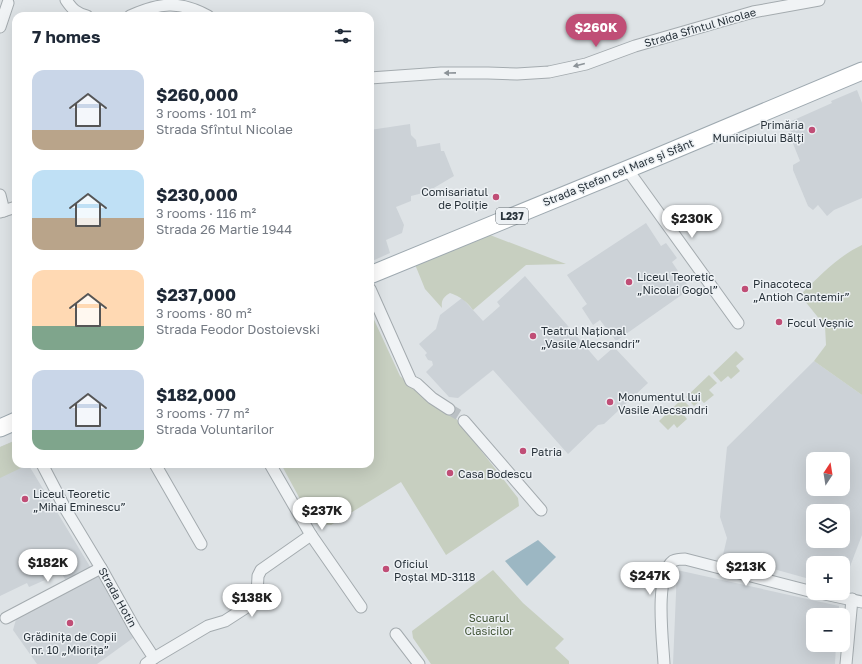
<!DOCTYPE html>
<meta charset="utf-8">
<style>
:root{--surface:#fff;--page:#f2f2f3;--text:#1f2937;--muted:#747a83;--accent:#c04e76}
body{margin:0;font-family:"Golos Text",sans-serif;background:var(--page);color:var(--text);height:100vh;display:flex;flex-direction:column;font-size:15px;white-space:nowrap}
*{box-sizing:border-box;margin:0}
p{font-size:13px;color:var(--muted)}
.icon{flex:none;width:22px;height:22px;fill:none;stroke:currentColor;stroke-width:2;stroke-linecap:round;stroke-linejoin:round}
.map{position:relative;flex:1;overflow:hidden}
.drawer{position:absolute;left:12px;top:12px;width:362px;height:456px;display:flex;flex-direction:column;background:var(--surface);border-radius:12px;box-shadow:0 4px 16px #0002}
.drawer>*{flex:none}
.needle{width:26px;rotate:12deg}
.controls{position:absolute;left:806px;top:452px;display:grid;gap:8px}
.controls a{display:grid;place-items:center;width:44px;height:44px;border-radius:8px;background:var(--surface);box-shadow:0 4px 16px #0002;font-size:20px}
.price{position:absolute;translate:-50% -34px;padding:0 9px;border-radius:14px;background:#fff;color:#222;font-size:13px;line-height:26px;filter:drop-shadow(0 1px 2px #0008)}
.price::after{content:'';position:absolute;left:50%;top:24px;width:12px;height:9px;margin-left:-6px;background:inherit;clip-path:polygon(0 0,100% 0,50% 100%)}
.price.active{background:var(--accent);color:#fff}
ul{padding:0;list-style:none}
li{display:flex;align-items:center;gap:12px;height:100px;padding:0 20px}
li span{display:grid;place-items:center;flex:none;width:112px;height:80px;border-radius:12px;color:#555}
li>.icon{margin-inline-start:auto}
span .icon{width:48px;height:48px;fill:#fffc;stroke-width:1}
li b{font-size:17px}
h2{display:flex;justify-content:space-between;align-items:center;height:48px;padding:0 20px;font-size:17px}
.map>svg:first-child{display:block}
.built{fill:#ccd2d7;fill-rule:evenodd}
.green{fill:#c7cfc0}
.water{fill:#9cb7c3}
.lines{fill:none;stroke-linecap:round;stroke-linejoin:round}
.street-tunnel{stroke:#bac0c4;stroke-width:11;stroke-dasharray:11 5.5;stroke-linecap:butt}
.street-casing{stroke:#a4abaf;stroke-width:13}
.primary-casing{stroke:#9ea9b0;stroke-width:19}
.street{stroke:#f0f3f5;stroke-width:11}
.primary{stroke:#fff;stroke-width:17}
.oneway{fill:#8c9398}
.poi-dot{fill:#c04e76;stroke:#edf1f4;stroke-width:1.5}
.labels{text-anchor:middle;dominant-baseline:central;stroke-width:3;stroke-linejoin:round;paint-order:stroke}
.shield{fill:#edf1f4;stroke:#646c72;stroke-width:1}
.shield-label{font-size:10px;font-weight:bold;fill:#29333b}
.street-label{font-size:11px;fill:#29333b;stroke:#edf1f4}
.poi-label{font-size:11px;fill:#29333b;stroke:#edf1f4;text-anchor:start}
.park-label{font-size:11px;fill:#435537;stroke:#edf1f4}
</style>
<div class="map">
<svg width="862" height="664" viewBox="0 0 862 664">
<rect width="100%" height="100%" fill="#dee3e6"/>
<g class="built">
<polygon points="857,90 862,103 862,198 834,210 827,216 818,205 813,210 808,206 793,170 793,165 800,161 792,141 794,139 787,123 832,103 831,101"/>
<polygon points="410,124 411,135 416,140 417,147 440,143 441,151 444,151 454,176 427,192 411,196 411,201 396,207 404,225 402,233 386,240 390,253 370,262 370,130"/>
<polygon points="646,223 661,246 666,243 677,258 672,262 690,289 616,341 600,320 593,325 582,308 587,304 567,275"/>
<polygon points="525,276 598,361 614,347 648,383 604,424 598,425 568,454 493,370 458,398 449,397 426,372 433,365 432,361 428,360 425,355 427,353 419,344 436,329 440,315 462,298 483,321 500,306 497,302"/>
<path d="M814,361L862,395V535L843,585V563H813V580L723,555L727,538L720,517L727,447ZM813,459H843V489H813ZM813,511H843V541H813Z"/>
<polygon points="14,441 16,444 16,464 28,464 92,570 67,583 56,562 50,564 48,560 42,562 41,560 37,562 45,580 29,587 27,583 0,596 0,447"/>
<polygon points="677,570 839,606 838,615 813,615 813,645 836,645 835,664 673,664"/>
<polygon points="97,574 133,638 97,664 37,664 13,630 17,616"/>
</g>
<g class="green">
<path d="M490,235L566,264L526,265L473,310C466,301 461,297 450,293C443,297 441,301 442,308L425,289L414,262Z"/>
<path d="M862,245V395L814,361L826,345L825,326L800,295C819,277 838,256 862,245Z"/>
<polygon points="370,311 400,376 432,405 455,417 518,498 519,506 446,555 401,482 331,525 313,523 281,464 370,464"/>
<polygon points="736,351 744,359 736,366 740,371 731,379 728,376 721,382 713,373"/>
<polygon points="709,375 717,383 709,390 714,395 704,403 701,400 694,406 686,397"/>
<polygon points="682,399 690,407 683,414 687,419 677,428 674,424 668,430 659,421"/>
<polygon points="14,441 16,447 16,464 20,464 21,468 0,478 0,447"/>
<polygon points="493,570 523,603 564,639 555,648 569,661 569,664 431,664 413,638 412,631"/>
</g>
<polygon class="water" points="538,540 556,557 527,586 505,561"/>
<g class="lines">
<polyline class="street-tunnel" points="449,409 459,415 464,421"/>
<g class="street-casing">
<g id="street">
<path d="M66,0C72,9 76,13 87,16"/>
<path d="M130,16C159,3 179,0 208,16"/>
<polyline points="0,27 8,3"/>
<polyline points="370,78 441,73 488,73 517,74 549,72 586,64 635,46 753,12 819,0"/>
<polyline points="627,169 738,323"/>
<polyline points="0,195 4,211"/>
<polyline points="0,212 16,207"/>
<polyline points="370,289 411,381 417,384 432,398 449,409"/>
<polyline points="464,421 541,510"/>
<polyline points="42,464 66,510 101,568 135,629 154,658 146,664"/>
<polyline points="155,464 201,544"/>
<polyline points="270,464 311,535 361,607"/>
<polyline points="820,593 862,602"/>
<polyline points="6,618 101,568"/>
<polyline points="396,634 419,664"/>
<polyline points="154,658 208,626 225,621 253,603 257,594 258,576 261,570 311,535"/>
<path d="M664,664C663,642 654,575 673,561C677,559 681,559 685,559L813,592"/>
<polyline points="846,664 852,599"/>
</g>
</g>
<g class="primary-casing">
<g id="primary">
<polyline points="370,275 650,160 862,71"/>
<polyline points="0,428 16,421"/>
</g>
</g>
<use href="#street" class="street"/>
<use href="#primary" class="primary"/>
</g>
<defs><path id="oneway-solid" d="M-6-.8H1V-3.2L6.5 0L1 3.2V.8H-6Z"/></defs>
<g class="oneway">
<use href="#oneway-solid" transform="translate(579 65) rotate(166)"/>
<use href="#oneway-solid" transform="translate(450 73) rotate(179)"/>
</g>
<g class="poi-dot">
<circle cx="812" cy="130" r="4"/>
<circle cx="496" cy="197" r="4"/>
<circle cx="629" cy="282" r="4"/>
<circle cx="745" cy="289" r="4"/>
<circle cx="779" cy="322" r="4"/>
<circle cx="533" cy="336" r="4"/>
<circle cx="610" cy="402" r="4"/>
<circle cx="523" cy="451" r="4"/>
<circle cx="450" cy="473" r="4"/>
<circle cx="25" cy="499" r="4"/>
<circle cx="386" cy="569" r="4"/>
<circle cx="70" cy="623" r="4"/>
</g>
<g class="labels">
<rect class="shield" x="496" y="208" width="32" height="16" rx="3"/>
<g class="shield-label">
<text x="512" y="216">L237</text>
</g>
<g class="street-label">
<text transform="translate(700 27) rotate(-16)">Strada Sfîntul Nicolae</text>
<text transform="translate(618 172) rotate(-22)">Strada Ștefan cel Mare și Sfânt</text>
<text transform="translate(118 597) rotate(61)">Strada Hotin</text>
</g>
<g class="poi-label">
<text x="804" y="124" text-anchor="end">Primăria<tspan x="804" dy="13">Municipiului Bălți</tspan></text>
<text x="488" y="191" text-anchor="end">Comisariatul<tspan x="488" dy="13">de Poliție</tspan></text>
<text x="637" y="276">Liceul Teoretic<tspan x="637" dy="13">„Nicolai Gogol”</tspan></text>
<text x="753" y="283">Pinacoteca<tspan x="753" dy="13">„Antioh Cantemir”</tspan></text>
<text x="787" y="322">Focul Veșnic</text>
<text x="541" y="330">Teatrul Național<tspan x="541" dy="13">„Vasile Alecsandri”</tspan></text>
<text x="618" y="396">Monumentul lui<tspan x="618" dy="13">Vasile Alecsandri</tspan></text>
<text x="531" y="451">Patria</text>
<text x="458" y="473">Casa Bodescu</text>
<text x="33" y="493">Liceul Teoretic<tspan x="33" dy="13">„Mihai Eminescu”</tspan></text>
<text x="394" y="563">Oficiul<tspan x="394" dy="13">Poștal MD-3118</tspan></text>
<text x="70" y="636" text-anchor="middle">Grădinița de Copii<tspan x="70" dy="13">nr. 10 „Miorița”</tspan></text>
</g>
<g class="park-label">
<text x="489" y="617">Scuarul<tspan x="489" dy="13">Clasicilor</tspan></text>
</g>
</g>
</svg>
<div class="controls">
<a><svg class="needle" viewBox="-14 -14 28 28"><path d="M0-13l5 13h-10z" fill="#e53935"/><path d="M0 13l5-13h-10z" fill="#747a83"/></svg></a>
<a><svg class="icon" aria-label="layers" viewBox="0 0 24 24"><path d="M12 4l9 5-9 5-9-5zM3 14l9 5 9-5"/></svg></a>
<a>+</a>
<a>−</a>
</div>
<b class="price active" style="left:596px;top:48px">$260K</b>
<b class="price" style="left:692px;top:239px">$230K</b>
<b class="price" style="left:322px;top:531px">$237K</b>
<b class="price" style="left:48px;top:583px">$182K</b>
<b class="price" style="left:746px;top:587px">$213K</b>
<b class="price" style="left:650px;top:596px">$247K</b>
<b class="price" style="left:252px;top:618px">$138K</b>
<section class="drawer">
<h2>7 homes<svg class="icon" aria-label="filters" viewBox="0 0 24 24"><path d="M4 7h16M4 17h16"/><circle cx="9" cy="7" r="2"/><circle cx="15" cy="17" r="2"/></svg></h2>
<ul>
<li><span style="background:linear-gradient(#c9d6e8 75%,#b9a48a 0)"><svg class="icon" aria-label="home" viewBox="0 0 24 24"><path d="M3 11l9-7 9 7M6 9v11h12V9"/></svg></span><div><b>$260,000</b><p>3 rooms · 101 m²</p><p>Strada Sfîntul Nicolae</p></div></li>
<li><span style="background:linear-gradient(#bfe0f5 60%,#b9a48a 0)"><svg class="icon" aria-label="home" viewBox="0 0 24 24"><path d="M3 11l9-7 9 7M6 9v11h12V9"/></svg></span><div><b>$230,000</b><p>3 rooms · 116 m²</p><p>Strada 26 Martie 1944</p></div></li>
<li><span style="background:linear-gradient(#ffd9b3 70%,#7fa58c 0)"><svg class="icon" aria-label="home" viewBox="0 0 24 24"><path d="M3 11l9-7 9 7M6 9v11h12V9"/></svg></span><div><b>$237,000</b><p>3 rooms · 80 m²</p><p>Strada Fеodor Dostoievski</p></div></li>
<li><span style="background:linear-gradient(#c9d6e8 75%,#7fa58c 0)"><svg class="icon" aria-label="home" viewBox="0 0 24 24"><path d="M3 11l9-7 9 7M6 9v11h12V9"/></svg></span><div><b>$182,000</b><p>3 rooms · 77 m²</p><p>Strada Voluntarilor</p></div></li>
</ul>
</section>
</div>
